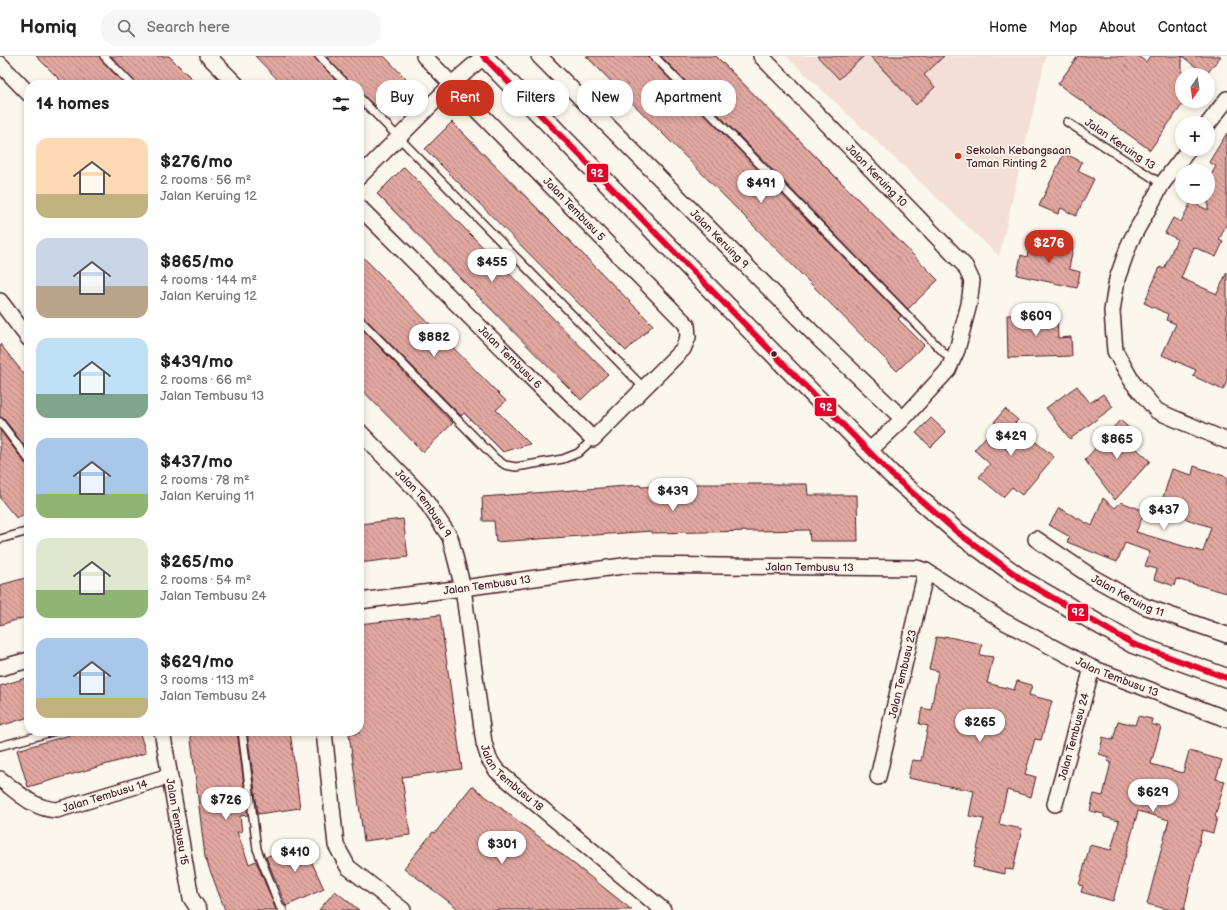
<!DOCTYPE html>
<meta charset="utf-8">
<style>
:root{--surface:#fff;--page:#f6f6f6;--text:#222;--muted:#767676;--line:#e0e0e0;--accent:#c8321e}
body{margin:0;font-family:"Balsamiq Sans",sans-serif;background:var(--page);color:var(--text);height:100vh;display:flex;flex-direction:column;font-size:15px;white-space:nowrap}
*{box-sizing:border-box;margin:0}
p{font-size:13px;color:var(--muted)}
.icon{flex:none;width:22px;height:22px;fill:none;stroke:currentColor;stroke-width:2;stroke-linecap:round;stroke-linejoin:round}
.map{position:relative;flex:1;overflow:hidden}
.panel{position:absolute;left:24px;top:24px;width:340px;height:656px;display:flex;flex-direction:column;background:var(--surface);border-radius:16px;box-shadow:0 2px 6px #0003}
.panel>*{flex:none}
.guide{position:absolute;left:376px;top:24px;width:380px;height:36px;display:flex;gap:8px}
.needle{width:26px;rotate:193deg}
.buttons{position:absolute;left:1175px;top:12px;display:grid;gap:8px}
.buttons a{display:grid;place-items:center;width:40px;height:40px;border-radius:50%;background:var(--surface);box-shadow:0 2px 6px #0003;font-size:20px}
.price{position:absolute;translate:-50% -34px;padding:0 9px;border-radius:14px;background:#fff;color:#222;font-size:13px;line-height:26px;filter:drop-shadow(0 1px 2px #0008)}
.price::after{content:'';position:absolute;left:50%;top:24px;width:12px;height:9px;margin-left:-6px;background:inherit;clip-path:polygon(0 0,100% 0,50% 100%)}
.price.selected{background:var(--accent);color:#fff}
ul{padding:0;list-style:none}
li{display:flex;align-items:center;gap:12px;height:100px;padding:0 12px}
li span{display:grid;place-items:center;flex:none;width:112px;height:80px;border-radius:12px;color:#555}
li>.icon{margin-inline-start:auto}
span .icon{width:48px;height:48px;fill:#fffc;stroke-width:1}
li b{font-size:17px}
h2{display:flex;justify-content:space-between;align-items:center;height:48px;padding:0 12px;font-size:17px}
.chip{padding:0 14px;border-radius:16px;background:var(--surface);box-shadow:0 2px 6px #0003;font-size:14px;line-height:36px}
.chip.selected{background:var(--accent);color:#fff}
header{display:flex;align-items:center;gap:24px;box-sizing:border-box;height:56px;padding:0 20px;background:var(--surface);border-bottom:1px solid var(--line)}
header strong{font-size:19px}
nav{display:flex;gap:22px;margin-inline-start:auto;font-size:14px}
.search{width:280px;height:36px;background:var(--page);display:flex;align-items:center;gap:10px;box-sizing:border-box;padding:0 14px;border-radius:16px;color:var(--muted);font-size:15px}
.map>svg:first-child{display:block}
.built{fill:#f3dfd5}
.building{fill:url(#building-back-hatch);stroke:#4a1f2b}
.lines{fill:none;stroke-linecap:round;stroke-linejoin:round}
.service-casing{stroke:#4a1f2b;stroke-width:10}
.minor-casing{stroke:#4a1f2b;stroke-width:18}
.tertiary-casing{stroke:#4a1f2b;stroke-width:21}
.service{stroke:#fbf7ec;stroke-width:7}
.minor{stroke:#fbf7ec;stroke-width:15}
.tertiary{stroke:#fbf7ec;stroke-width:18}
.bus-1-casing{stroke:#fbf7ec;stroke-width:9}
.bus-1{stroke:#e4002b;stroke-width:6}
.poi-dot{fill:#c8321e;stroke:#fbf7ec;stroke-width:1.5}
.bus-dot{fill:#4a1f2b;stroke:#fbf7ec;stroke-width:1.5}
.labels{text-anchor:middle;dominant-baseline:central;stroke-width:3.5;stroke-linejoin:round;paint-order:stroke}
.street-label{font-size:11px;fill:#4a1f2b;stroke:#fbf7ec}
.poi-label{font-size:11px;fill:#4a1f2b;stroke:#fbf7ec;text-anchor:start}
.line-badge{stroke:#fbf7ec;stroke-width:1.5}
.badge-label{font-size:11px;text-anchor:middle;font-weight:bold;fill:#fff}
</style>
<header>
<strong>Homiq</strong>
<div class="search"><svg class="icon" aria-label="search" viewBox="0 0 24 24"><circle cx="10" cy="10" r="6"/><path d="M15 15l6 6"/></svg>Search here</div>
<nav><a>Home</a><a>Map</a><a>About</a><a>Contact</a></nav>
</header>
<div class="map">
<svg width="1227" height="854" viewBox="0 0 1227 854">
<defs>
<pattern id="building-back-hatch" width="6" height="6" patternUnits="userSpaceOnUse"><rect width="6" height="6" fill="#e1a7a0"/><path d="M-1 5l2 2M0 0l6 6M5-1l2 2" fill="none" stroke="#b88783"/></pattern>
</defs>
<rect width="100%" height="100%" fill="#fbf7ec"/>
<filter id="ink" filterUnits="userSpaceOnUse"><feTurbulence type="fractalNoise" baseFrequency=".025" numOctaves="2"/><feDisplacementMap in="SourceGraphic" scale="8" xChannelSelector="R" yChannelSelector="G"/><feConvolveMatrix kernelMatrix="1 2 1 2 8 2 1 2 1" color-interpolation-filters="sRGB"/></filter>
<g filter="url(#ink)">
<polygon class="built" points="786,0 1046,0 999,200"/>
<g class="building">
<polygon points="36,0 99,0 125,29 65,29"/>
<polygon points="111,0 169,0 198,29 137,29"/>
<polygon points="255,0 314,0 340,29 283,29"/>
<polygon points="326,0 384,0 406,23 379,49 377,48 375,50 359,36 359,29 352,29"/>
<polygon points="586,0 649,0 650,3 901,260 898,263 924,289 897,315"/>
<polygon points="661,0 716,0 938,224 908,253"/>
<polygon points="817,0 864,0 839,23"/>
<polygon points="870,0 944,0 924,19 935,31 916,49"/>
<polygon points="1078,0 1138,0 1146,6 1150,0 1221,0 1206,19 1182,0 1182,49 1150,94 1058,28"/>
<polygon points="452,66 653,269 626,295 425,93"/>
<polygon points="1227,77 1227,167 1219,184 1223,186 1216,201 1194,191 1181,222 1217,238 1227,216 1227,325 1223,334 1193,320 1196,314 1162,299 1176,268 1166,264 1168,258 1144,247 1160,211 1164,213 1177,183 1165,177 1173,162 1181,166 1191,146 1208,154 1208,125 1216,110 1209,106"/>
<polygon points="1064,97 1082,106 1078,115 1094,123 1076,160 1061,152 1058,158 1039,150"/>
<polygon points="404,111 608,318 581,344 377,138"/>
<polygon points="1031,182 1073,191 1069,213 1080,216 1077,232 1017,219 1021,199 1027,201"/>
<polygon points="359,197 506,345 496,354 530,388 503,396 464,357 461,360 363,260 359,258"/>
<polygon points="1057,258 1058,282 1071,281 1072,300 1008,302 1007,259"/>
<polygon points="359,270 453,367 423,396 359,331"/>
<polygon points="0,288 29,324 29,396 4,363 0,361"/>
<polygon points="1077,330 1090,347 1103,338 1113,351 1070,383 1046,352"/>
<polygon points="1005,353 1018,364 1014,368 1054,401 1022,439 1012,431 1003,441 979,421 990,408 974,394 997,368 994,366"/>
<polygon points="931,362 946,376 931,391 916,377"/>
<polygon points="1120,364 1137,379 1130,387 1150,405 1115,444 1085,404"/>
<polygon points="0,374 25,407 29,409 29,454 17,463 0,442"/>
<polygon points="1194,410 1227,421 1227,537 1176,523 1174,530 1154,523 1157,513 1145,510 1150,496 1125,487 1117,506 1067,486 1070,481 1049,469 1059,452 1092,470 1103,442 1115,452 1121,446 1145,455 1136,476 1203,496 1211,471 1177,460 1178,457 1160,451 1172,413 1192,419"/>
<polygon points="698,428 807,428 808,439 857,439 858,485 810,485 809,474 652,477 652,475 496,486 494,465 483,465 482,441 640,429 641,431"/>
<polygon points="403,463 408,501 359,507 359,468"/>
<polygon points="29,521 29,560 0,569 0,529"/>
<polygon points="440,559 462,713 402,721 410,779 364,785 349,678 359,677 359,568"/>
<polygon points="944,580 982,588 980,599 993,601 987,627 1014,634 1017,625 1032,629 1029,639 1052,645 1041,684 1035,683 1025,718 1036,721 1031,741 1007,734 999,768 1022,773 1013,814 1005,813 1005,818 973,811 984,763 969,760 974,735 908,722 912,704 921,705 928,670 919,668 922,652 931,654 938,615 929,613 936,581 944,582"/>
<polygon points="29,621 29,661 0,670 0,630"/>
<polygon points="1138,660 1152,663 1151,668 1161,671 1151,708 1183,717 1189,695 1222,704 1216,723 1225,725 1215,761 1217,762 1213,777 1202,774 1184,854 1171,854 1147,848 1169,764 1138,755 1113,845 1081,836 1083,830 1079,829 1090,789 1111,794 1119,765 1104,761 1104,758 1090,755 1094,738 1103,740 1111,706 1107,705 1109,701 1099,698 1103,681 1113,684 1118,665 1135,669"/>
<polygon points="84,675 139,675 146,697 28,731 17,694"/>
<polygon points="190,675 237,675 248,759 240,760 242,776 237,776 249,808 256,805 276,854 225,854 205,801"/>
<polygon points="247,675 290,675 300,752 258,758"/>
<polygon points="472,730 559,796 632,854 460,854 404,812 433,776 435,777"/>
<polygon points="302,785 324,833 286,850 266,801"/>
<polygon points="335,835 359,854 319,854"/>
</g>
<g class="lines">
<g class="service-casing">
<g id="service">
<polyline points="104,0 132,29"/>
<polyline points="319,0 347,29"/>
<polyline points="654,0 952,305"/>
<polyline points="359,41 645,333"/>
<polyline points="1067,66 1162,128"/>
<polyline points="359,263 495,402 505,409 516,411 563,403 578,397 593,383"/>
<polyline points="0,366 29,404"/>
<polyline points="0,483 29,475"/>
<polyline points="242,675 257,793 280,851 283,854"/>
<polyline points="0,690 56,675"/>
</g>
</g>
<g class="minor-casing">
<g id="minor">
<polyline points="208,0 237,29"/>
<path id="s1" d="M539,0L819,283L903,363"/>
<path id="s2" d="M761,0L965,210L972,225L969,248L957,294L948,314L903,363L869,395"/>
<polyline points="0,8 29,38"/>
<polyline points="1208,68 1227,43"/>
<polyline points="1189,93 1162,128 1130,186 1117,223 1112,255 1115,295 1133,327 1157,355 1227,385"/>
<polyline points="359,121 452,28 484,0"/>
<path id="s3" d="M359,151L593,383L683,293L688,281L687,269L424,0"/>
<polyline points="0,245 29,283"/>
<path id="s4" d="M359,375L423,441L450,481L463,532L484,687L489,703L497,715L663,854"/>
<path id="s5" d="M1036,483L1092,521L1144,550L1227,579"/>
<path id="s6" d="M359,545L463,532L630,509L917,512L926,515L1005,566L1092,612L1227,663"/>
<polyline points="0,612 29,604"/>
<path id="s7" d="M162,675L191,842L199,854"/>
<polyline points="324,675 336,789 348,811 403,854"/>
<path id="s8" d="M878,721L926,515"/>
<path id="s9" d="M0,723C18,736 33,753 57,754L169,720"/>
<path id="s10" d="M1055,748L1092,612"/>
</g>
</g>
<g class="tertiary-casing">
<polyline id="tertiary" points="483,0 891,418 957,476 1024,525 1133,588 1227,622"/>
</g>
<use href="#service" class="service"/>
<use href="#minor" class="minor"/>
<use href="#tertiary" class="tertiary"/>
<g class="bus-1-casing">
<polyline id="bus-1" points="483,0 891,418 957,476 1024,525 1133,588 1227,622"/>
</g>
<use href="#bus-1" class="bus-1"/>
</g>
</g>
<circle class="poi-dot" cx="958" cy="100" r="4"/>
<circle class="bus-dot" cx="774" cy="298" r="3.5"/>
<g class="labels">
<g class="street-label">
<text transform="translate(1120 88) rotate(34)">Jalan Keruing 13</text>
<text stroke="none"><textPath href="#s2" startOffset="166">Jalan Keruing 10</textPath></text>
<text transform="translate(574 153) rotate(46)">Jalan Tembusu 5</text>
<text stroke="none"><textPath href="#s1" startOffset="257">Jalan Keruing 9</textPath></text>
<text stroke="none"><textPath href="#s3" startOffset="213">Jalan Tembusu 6</textPath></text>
<text stroke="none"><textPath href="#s4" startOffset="97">Jalan Tembusu 9</textPath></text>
<text stroke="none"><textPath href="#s6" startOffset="453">Jalan Tembusu 13</textPath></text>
<text stroke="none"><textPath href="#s6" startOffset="129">Jalan Tembusu 13</textPath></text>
<text stroke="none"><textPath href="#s5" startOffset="108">Jalan Keruing 11</textPath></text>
<text stroke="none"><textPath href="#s8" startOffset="106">Jalan Tembusu 23</textPath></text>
<text stroke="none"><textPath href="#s6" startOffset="789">Jalan Tembusu 13</textPath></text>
<text stroke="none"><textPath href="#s10" startOffset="70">Jalan Tembusu 24</textPath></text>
<text stroke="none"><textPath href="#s4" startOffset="395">Jalan Tembusu 18</textPath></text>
<text stroke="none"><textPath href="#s9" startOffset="116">Jalan Tembusu 14</textPath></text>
<text stroke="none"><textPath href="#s7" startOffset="92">Jalan Tembusu 15</textPath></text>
</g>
<g class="poi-label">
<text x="966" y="94">Sekolah Kebangsaan<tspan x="966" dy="13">Taman Rinting 2</tspan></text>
</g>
</g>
<g class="line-badge">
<rect x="586" y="107" width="23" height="20" rx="4" fill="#e4002b"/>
<rect x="814" y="341" width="23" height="20" rx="4" fill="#e4002b"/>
<rect x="1067" y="547" width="22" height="19" rx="4" fill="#e4002b"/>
</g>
<g class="badge-label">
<text x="597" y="121">92</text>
<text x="826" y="355">92</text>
<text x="1078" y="560">92</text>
</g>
</svg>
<div class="buttons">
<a><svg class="needle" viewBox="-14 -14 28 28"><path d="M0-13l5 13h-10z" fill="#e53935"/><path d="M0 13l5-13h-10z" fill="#767676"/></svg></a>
<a>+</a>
<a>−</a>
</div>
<b class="price" style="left:761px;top:148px">$491</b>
<b class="price selected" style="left:1049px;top:208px">$276</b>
<b class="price" style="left:492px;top:227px">$455</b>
<b class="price" style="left:1036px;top:281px">$609</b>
<b class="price" style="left:434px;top:302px">$882</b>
<b class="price" style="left:1011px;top:401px">$429</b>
<b class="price" style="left:1117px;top:404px">$865</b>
<b class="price" style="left:673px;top:456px">$439</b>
<b class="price" style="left:1164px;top:475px">$437</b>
<b class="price" style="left:980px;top:687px">$265</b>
<b class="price" style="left:1153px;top:757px">$629</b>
<b class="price" style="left:226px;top:765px">$726</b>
<b class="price" style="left:502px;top:809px">$301</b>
<b class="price" style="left:295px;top:817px">$410</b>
<div class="guide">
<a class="chip">Buy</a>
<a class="chip selected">Rent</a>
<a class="chip">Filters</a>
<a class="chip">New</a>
<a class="chip">Apartment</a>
</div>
<section class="panel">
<h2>14 homes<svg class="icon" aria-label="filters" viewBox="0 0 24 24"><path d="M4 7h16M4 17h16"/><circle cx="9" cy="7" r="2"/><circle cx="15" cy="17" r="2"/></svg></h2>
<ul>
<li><span style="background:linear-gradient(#ffd9b3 70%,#c2b280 0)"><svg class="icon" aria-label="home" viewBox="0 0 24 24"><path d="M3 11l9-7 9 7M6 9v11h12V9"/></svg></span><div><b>$276/mo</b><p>2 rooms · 56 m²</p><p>Jalan Keruing 12</p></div></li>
<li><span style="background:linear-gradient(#c9d6e8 60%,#b9a48a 0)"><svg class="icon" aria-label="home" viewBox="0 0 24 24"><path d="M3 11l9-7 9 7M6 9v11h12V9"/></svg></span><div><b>$865/mo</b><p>4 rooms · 144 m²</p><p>Jalan Keruing 12</p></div></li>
<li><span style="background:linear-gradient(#bfe0f5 70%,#7fa58c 0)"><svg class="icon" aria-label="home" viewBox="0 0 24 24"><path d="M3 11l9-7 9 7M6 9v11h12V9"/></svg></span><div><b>$439/mo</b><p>2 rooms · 66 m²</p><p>Jalan Tembusu 13</p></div></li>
<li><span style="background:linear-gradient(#a9c7e8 70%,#8fb573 0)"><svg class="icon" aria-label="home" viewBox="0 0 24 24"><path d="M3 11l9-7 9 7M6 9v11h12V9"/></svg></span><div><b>$437/mo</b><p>2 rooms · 78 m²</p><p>Jalan Keruing 11</p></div></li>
<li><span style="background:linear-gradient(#dfe7d0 65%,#8fb573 0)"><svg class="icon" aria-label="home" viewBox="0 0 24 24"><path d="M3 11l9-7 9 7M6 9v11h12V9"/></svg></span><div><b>$265/mo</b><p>2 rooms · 54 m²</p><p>Jalan Tembusu 24</p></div></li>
<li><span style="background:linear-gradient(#a9c7e8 75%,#c2b280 0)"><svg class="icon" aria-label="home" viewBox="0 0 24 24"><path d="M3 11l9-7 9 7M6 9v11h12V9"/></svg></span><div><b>$629/mo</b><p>3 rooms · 113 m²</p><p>Jalan Tembusu 24</p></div></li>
</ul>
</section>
</div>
